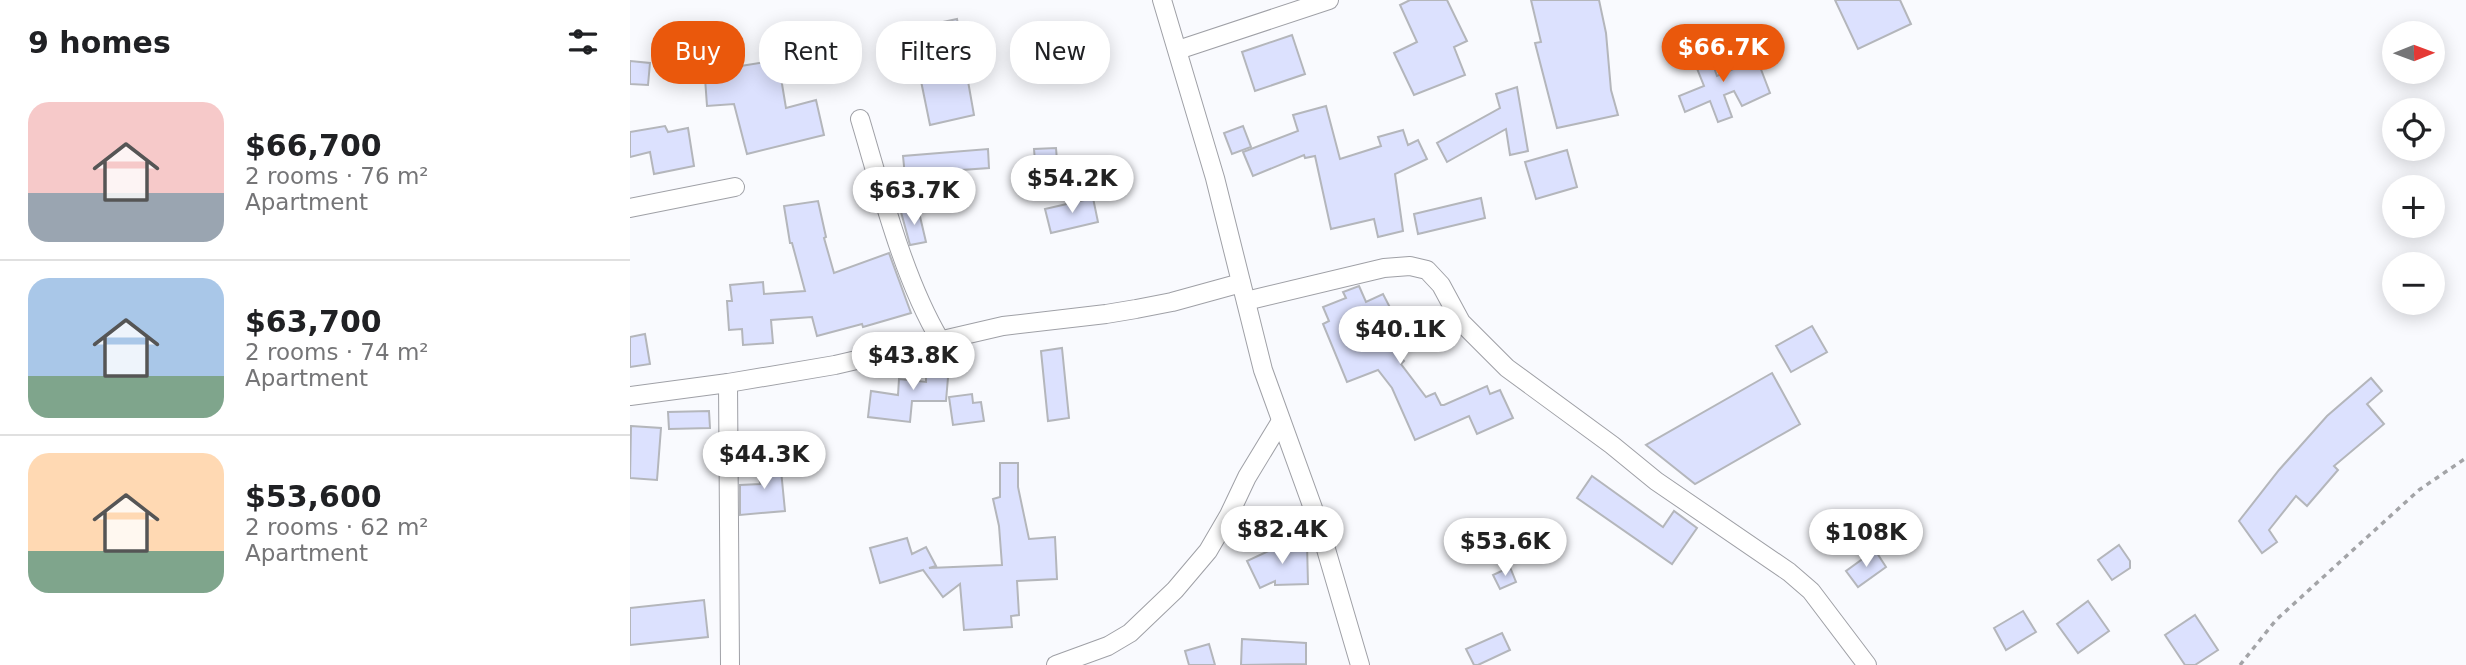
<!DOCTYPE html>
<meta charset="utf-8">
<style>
:root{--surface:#fff;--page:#f2f2f2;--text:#202124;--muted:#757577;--line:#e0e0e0;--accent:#ea580c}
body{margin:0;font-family:"DejaVu Sans",sans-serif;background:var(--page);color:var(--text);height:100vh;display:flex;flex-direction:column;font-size:26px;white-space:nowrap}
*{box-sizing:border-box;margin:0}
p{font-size:23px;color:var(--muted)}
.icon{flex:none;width:38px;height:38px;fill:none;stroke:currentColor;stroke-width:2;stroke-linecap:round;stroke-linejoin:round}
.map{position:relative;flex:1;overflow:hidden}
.drawer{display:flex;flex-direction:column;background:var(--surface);width:630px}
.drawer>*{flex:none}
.hud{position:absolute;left:21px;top:21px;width:665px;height:63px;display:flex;gap:14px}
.needle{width:46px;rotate:89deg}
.fabs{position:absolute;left:1752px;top:21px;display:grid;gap:14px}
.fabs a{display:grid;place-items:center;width:63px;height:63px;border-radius:50%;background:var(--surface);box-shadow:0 4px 18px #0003;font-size:35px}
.price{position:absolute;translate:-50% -60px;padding:0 16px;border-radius:24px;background:#fff;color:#222;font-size:23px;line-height:46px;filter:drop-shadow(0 2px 4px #0008)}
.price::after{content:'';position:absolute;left:50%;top:42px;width:21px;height:16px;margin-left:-10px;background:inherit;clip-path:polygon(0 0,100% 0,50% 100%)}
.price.on{background:var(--accent);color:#fff}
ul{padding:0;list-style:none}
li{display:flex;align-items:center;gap:21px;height:175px;padding:0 28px}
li+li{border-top:2px solid var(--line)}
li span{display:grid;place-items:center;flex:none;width:196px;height:140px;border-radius:21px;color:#555}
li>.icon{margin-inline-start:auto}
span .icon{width:84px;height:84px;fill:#fffc;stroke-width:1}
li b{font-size:30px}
h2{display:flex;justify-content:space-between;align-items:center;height:84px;padding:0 28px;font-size:30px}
.pill{padding:0 24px;border-radius:28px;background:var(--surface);box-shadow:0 4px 18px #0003;font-size:24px;line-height:63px}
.pill.on{background:var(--accent);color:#fff}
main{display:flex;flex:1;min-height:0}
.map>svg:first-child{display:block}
.building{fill:#dce1fe;stroke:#b4b6bb;stroke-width:2}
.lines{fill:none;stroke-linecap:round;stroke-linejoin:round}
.street-casing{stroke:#9fa0a6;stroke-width:20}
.path{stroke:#a3a4a7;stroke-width:3.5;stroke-dasharray:5 5;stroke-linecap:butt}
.street{stroke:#fff;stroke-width:18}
</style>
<main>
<section class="drawer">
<h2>9 homes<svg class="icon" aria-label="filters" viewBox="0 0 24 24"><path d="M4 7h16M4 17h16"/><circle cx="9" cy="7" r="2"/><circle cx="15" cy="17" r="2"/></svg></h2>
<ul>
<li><span style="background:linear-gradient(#f6c9c9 65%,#9aa5b1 0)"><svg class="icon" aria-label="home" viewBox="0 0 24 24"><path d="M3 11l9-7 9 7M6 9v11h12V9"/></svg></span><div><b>$66,700</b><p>2 rooms · 76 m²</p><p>Apartment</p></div></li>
<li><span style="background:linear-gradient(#a9c7e8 70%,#7fa58c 0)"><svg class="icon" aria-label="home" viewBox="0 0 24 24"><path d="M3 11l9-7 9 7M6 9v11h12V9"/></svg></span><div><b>$63,700</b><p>2 rooms · 74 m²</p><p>Apartment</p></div></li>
<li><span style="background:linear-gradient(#ffd9b3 70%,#7fa58c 0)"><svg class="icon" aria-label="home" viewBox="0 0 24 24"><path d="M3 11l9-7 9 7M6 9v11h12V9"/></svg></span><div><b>$53,600</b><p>2 rooms · 62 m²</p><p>Apartment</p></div></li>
</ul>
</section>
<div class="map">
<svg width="1836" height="665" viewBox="0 0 1836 665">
<rect width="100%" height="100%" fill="#f9fafe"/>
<g class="building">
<polygon points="780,0 817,0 837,41 824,47 835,75 784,95 764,53 787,42 770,5"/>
<polygon points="901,0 969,0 976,33 981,90 988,115 927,128 905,43 911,42"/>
<polygon points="1205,0 1270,0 1281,24 1228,49"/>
<polygon points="327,19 344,115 300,125 282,37 309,31 308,23"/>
<polygon points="662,35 675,74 625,91 612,52"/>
<polygon points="1074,39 1087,76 1127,59 1140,93 1112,106 1104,91 1094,95 1102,117 1088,122 1080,101 1055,112 1049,96 1074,86 1058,46"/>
<polygon points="67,57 68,76 48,76 48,58"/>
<polygon points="148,60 156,108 186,100 194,135 117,154 104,104 77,106 74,64 92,63 92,69"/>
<polygon points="0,61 20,63 18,85 0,84"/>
<polygon points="887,87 898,151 880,155 876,129 817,162 807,143 870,108 866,94"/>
<polygon points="696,106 710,159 751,146 748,137 773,130 778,145 788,140 797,159 765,174 773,231 748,237 744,219 701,229 685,156 675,158 674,155 623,176 613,152 668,131 663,115"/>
<polygon points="35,126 38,132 58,128 64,166 24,174 20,152 0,157 0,132"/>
<polygon points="613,126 621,147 602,154 594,133"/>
<polygon points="426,148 428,173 406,174 404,149"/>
<polygon points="358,149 359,168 318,171 322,203 292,207 287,175 275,176 273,156"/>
<polygon points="937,150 947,187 906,199 895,162"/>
<polygon points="463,198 468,222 421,233 415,209"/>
<polygon points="851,198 855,218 788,234 784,214"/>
<polygon points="188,201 196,237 194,238 204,273 259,253 281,313 233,327 232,324 187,336 182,317 141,320 143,343 113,345 112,329 99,330 97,301 102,301 100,285 133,282 134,294 175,291 162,243 160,243 154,206"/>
<polygon points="288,208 296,242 280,245 271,212"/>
<polygon points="729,286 736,302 753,294 781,348 769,355 774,361 771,364 796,397 805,393 811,405 814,405 857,386 860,394 870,390 883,418 847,434 839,416 785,440 762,388 748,370 717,382 693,324 699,321 693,307 716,298 713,292"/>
<polygon points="1182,326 1197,352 1161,372 1146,346"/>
<polygon points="15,334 20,364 0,367 0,337"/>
<polygon points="432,348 439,418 418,421 411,351"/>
<polygon points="309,352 320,354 316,401 282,401 280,422 238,417 241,391 268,395 269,379 296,382 296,359 301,360 302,354"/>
<polygon points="1142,373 1170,424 1065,484 1016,445"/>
<polygon points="1741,378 1752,391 1737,404 1754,424 1704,466 1708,470 1677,506 1666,496 1639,530 1647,542 1632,553 1609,521 1649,470 1697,416"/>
<polygon points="342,394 343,403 351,402 354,421 323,425 319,397"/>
<polygon points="79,411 80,428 39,429 38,412"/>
<polygon points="1,426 31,428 27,480 0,478"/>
<polygon points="150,460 155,511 110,515 110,485 130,484 128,463"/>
<polygon points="370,463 388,463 388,487 399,539 425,537 427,579 387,581 389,615 381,616 382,627 334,630 330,584 313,597 293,570 250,583 240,548 277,538 282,554 296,547 306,566 299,568 372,565 369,526 363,499 370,497"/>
<polygon points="962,476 1033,527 1044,511 1067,528 1042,564 947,498"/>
<polygon points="677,544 678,584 645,585 645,581 630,588 617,561 645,548 644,545"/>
<polygon points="1489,545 1500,561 1500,568 1482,580 1468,560"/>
<polygon points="1245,550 1256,567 1228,587 1216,571"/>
<polygon points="880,567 886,582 870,589 863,575"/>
<polygon points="74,600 78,637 0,645 0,608"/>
<polygon points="1458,601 1479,631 1448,653 1427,624"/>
<polygon points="1393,611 1406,632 1376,650 1364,628"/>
<polygon points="1565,615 1588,650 1565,665 1555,665 1535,635"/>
<polygon points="872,633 880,650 848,665 844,665 836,649"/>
<polygon points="612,639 676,643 676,664 611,665"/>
<polygon points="579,644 585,665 559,665 555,651"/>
</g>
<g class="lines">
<g class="street-casing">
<g id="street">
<polyline points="532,0 585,178 633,370 688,522 730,665"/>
<polyline points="548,50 699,0"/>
<path d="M230,119C251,189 273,278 310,340"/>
<polyline points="0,208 105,187"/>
<polyline points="616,301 754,268 780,266 797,270 811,285 831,322 877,368 982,445 1026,481 1159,572 1181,591 1237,665"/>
<polyline points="98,383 100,665"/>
<polyline points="0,396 98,383 205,365 373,326 476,314 506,309 542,302 611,283"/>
<polyline points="426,665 478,646 500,633 545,590 578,551 599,515 617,477 651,421"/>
</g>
</g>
<polyline class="path" points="1610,665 1646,620 1789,490 1836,458"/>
<use href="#street" class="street"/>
</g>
</svg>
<div class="fabs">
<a><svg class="needle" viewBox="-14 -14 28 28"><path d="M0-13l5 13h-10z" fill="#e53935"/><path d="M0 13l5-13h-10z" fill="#757577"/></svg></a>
<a><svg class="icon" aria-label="locate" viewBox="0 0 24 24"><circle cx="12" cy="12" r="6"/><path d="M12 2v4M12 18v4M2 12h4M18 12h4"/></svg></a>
<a>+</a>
<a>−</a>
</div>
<b class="price on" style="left:1093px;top:84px">$66.7K</b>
<b class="price" style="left:442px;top:215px">$54.2K</b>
<b class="price" style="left:284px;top:227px">$63.7K</b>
<b class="price" style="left:770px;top:366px">$40.1K</b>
<b class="price" style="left:283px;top:392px">$43.8K</b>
<b class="price" style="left:134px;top:491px">$44.3K</b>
<b class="price" style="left:652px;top:566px">$82.4K</b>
<b class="price" style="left:1236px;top:569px">$108K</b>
<b class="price" style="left:875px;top:578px">$53.6K</b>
<div class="hud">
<a class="pill on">Buy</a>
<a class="pill">Rent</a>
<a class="pill">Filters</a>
<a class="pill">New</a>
</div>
</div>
</main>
